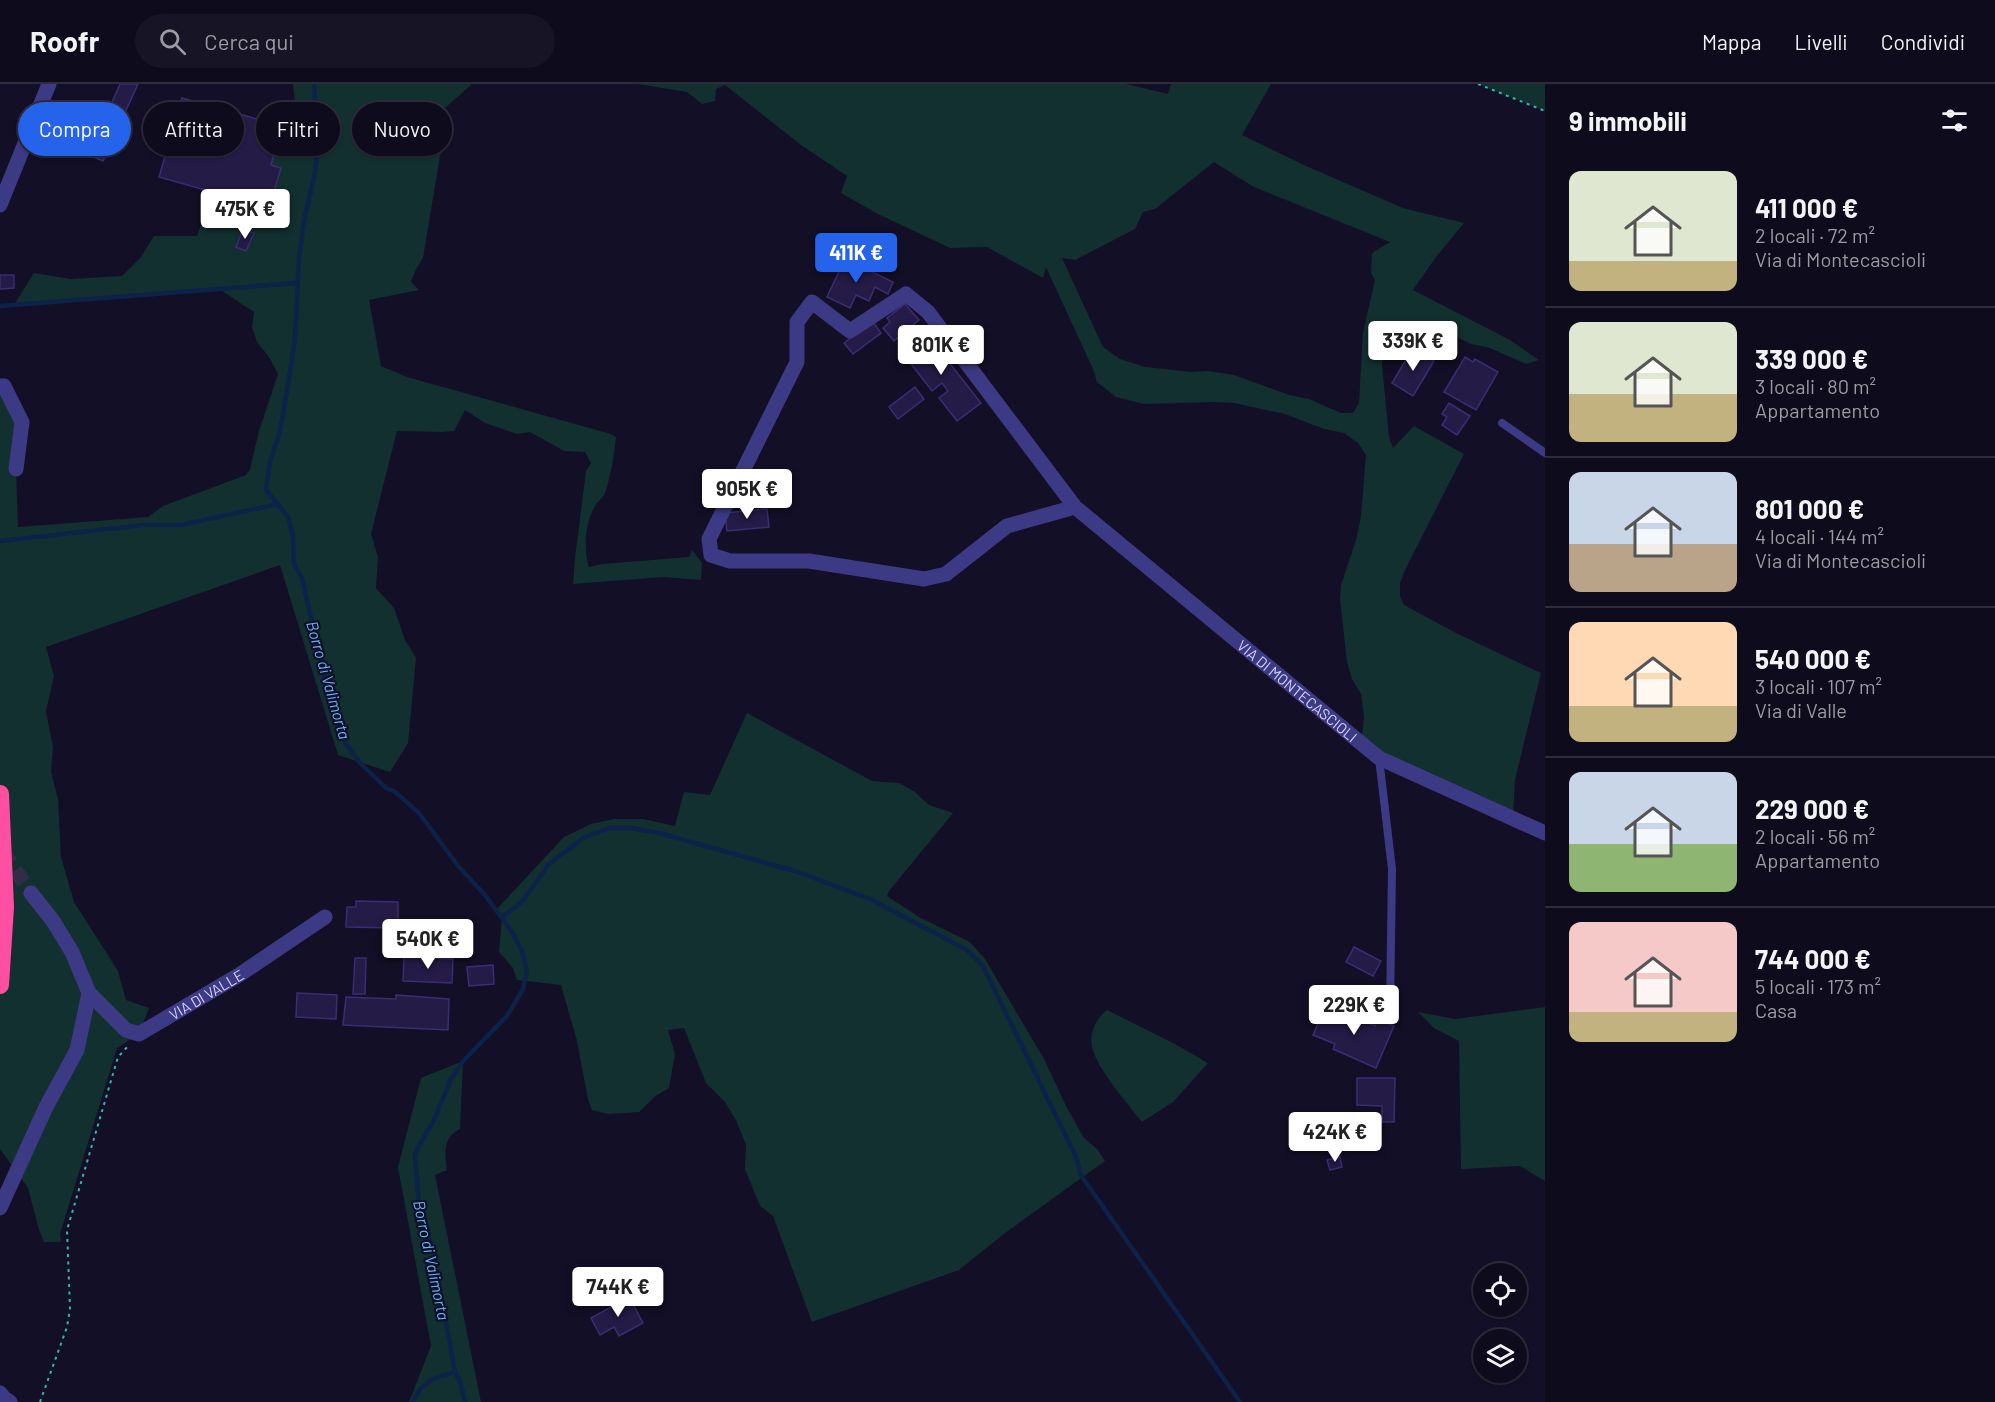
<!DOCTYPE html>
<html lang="it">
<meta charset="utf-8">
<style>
:root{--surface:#0e0b1c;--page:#171425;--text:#f1f3f6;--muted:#9b9ba3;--line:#2e2b3b;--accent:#2563eb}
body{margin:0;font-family:Barlow,sans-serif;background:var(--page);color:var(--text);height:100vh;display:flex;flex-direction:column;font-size:22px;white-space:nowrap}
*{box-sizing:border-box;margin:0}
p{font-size:20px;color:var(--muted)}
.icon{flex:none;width:33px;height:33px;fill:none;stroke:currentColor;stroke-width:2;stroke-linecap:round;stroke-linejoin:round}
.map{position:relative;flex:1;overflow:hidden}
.details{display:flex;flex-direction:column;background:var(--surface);width:450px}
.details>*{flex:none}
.top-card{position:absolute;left:18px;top:18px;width:570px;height:54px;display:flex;gap:12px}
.controls{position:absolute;left:1473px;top:1179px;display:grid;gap:12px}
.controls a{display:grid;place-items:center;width:54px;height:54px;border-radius:50%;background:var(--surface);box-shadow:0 2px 4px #0004,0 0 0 2px var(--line);font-size:30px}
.price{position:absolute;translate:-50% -51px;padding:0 14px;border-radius:6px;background:#fff;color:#222;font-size:20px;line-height:39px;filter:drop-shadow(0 2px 3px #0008)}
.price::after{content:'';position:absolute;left:50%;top:36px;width:18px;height:14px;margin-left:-9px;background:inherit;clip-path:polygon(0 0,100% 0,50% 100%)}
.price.current{background:var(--accent);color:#fff}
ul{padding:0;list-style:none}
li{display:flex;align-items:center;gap:18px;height:150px;padding:0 24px}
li+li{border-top:2px solid var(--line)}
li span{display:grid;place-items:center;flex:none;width:168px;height:120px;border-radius:12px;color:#555}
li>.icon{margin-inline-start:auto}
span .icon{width:72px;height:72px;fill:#fffc;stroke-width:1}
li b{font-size:26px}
h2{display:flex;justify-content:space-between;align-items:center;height:72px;padding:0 24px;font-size:26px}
.pill{padding:0 21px;border-radius:27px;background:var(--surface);box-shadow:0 2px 4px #0004,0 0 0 2px var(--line);font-size:21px;line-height:54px}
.pill.current{background:var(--accent);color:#fff}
header{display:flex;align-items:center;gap:36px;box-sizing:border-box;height:84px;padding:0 30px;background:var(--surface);border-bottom:2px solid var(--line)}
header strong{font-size:28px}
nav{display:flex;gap:33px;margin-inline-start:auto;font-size:21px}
.search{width:420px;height:54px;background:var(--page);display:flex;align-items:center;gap:15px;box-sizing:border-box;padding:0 21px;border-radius:33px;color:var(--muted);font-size:22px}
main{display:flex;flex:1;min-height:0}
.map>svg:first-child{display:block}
.green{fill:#12302f;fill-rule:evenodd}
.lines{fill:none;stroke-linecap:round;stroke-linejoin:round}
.stream{stroke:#0c2248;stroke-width:4.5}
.building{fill:#241b47;stroke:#3b2d73;stroke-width:1.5}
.street-tunnel{stroke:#312d47;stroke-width:15;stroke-dasharray:15 8;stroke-linecap:butt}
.path{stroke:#2fb8b0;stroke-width:2;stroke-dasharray:3 4.5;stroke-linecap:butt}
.lane{stroke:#3d3a85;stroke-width:8}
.street{stroke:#3d3a85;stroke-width:15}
.highway{stroke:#ff4fa3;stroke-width:18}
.labels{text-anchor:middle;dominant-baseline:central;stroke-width:4.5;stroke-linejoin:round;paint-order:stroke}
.street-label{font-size:15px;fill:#d9d4ff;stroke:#130f26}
.water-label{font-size:16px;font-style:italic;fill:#62b6ff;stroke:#130f26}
</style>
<header>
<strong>Roofr</strong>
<div class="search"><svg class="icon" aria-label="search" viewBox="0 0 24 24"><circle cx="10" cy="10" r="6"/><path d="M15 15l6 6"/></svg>Cerca qui</div>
<nav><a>Mappa</a><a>Livelli</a><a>Condividi</a></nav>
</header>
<main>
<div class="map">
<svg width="1545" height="1318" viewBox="0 0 1545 1318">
<rect width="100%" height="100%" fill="#130f26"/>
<g class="green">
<path d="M293,0H472L445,24L442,60L423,174L416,185L411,198L419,206L369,216L381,282L407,293L611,350L616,353C614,371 611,391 605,409C603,414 600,415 597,419C585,436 583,464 589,483L602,480L689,473L692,466L702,479L701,496L663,493L573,500L575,474L586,387L591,379L585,368L564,367L530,348L517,350L485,339L465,326L454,347L442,348L397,347L371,450L378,473L376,504L394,524L405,556L416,574L408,659L390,688L338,671L280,481L46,563L54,592L46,627L53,663L51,688L58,715L61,773L74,818L118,887L126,916L149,924L139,950L117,964L60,1150L61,1158H44L39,1146L28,1104L0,1065V302L22,338L16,385L18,443L148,433L163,422L246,391L250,385L259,347L278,290L269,273L257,258L252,243L254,228L219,205L14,221L34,189L71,195L122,192L141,173L154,152H197L212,108L269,124L280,85L271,81L282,42L297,38Z"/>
<path d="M638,0H1126L1168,10L1171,0H1271L1242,51L1306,82L1403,124L1464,139L1436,173L1413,206L1510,256L1539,276L1526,280L1490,264L1471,260L1452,251L1405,245L1384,247L1382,281L1389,353L1393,364L1414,342L1464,370L1404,488L1400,500V512L1404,521L1456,549L1541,589L1515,696L1513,734L1379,674L1362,652L1364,633L1361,610L1352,595L1347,578L1340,515L1341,501L1356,456L1361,432L1366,371L1358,359L1344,349L1324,345L1285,330L1234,319L1214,318L1144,320L1116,313L1097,298L1093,285L1046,183L1043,194L987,163L950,164L876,129L841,109L847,92L801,61L725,1L716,5L715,17L702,20L687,8ZM1214,78L1254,103L1390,158L1372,169L1371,189L1375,196L1363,249L1359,319L1353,329H1341L1309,315L1289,311L1234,291L1208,287L1191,288L1145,283L1120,275L1103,263L1062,174L1075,176L1135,145L1143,128L1155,125Z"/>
<polygon points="1478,0 1545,0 1545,27"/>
<polygon points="747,629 872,697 899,699 915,708 929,721 953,729 889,807 887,812 919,833 970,858 985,875 1044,975 1066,1022 1084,1054 1098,1066 1105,1077 1005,1149 959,1186 812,1238 773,1132 760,1122 745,1085 746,1061 736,1036 725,1018 706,999 684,944 668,946 675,970 669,1004 654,1013 639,1028 608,1030 592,1026 588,1015 577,957 561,901 517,896 513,884 499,868 502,833 496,826 564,753 591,740 614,735 643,735 675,742 684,708 710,711"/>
<polygon points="1545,923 1545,1097 1520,1082 1461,1085 1459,957 1434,944 1418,928 1455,935"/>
<path d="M1107,926L1173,959L1208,979L1173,1018L1142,1038C1128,1020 1097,985 1092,963C1089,948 1096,935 1107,926Z"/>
<path d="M463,977L460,1045C442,1054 445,1069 447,1086L435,1091L481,1318H409L431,1262L398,1083L421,994Z"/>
</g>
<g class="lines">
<g class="stream">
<polyline points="314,0 318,57 315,89 304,137 299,174 295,255 289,294 280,348 270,377 266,406 288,433 293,452 294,480 302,494 323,587 344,657 359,678 386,704 394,707 419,729 459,783 485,811 512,848 522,867 527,887 523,905 507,932 463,977 451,995 434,1036 418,1063 415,1072 419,1120 433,1168 455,1288 460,1297 465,1318"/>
<polyline points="0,222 297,199"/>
<polyline points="0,457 144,441 181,441 278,420"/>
<polyline points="502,833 522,818 549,780 583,754 609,744 631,744 659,749 798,788 870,815 967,866 983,882 1077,1075 1080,1090 1240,1318"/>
<path d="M413,1318C421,1298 435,1293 455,1288"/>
</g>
</g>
<g class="building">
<polygon points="120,0 138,0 103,77 89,71"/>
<polygon points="182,14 282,42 271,81 281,84 269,124 159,93"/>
<polygon points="243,145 254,149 246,167 236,163"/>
<polygon points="845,175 893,198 888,210 875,203 869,217 856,211 850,224 827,213"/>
<polygon points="0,191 14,191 14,204 0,205"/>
<polygon points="905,220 919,236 894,257 883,244 890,238 887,234"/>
<polygon points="872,237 881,249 853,270 844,259"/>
<polygon points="925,248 981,319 957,337 939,314 948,307 942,299 932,307 901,267"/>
<polygon points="1413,264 1434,277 1413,312 1392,299"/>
<polygon points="1465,273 1473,278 1475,275 1498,288 1476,326 1444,308"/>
<polygon points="915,303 924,315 898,335 889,323"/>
<polygon points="1449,319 1470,332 1457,351 1442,341 1447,333 1442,330"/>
<polygon points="767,425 769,443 727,447 725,429"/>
<polygon points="356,817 398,818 398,844 346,843 347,823 356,823"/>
<polygon points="1354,863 1381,877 1373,892 1346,878"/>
<polygon points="404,873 453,875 452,899 403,897"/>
<polygon points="355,874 366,874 365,910 353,910"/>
<polygon points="493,881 494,900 469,902 467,883"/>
<polygon points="297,909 337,911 336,935 296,933"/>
<polygon points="396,911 449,915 448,946 343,941 346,913 396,915"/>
<polygon points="1326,921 1375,942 1377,935 1394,942 1376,984 1333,965 1335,960 1313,951"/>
<polygon points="1357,994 1395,994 1394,1038 1382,1038 1382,1022 1357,1021"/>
<polygon points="1340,1073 1342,1083 1330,1086 1327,1076"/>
<polygon points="629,1213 643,1239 619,1252 614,1243 600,1251 591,1234"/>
</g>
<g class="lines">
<polyline class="street-tunnel" points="2,767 31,809"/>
<g class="path">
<polyline points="1478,0 1545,27"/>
<polyline points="40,1318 67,1243 70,1225 67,1146 118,973 129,961"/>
</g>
<g class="lane">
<polyline points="1502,339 1545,369"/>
<polyline points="1379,674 1392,785 1390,924"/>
</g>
<g class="street">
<polyline points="0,121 49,0"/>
<polyline points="0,302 4,302 22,338 16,385"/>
<path id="s1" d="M1075,423L1007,442L946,490L924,495L809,477H730L711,471L709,455L797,278V238L812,218L850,247L906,210L928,228L1075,423L1379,674L1545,749"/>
<path id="s2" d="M89,909L126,946L139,950L239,891L325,833"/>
<polyline points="0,1124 46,1023 77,966 89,909 72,868 53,837 31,809"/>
<polyline points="0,1309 4,1314 10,1318"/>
</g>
<polyline class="highway" points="0,710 5,823 0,901"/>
</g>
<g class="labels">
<g class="street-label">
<text stroke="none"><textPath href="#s1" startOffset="1341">VIA DI MONTECASCIOLI</textPath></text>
<text stroke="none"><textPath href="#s2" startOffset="144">VIA DI VALLE</textPath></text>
</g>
<g class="water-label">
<text transform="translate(329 596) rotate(74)">Borro di Valimorta</text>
<text transform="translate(432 1176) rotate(78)">Borro di Valimorta</text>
</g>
</g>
</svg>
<div class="controls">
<a><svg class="icon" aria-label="locate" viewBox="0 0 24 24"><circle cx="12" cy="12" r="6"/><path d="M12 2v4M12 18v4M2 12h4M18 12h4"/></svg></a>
<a><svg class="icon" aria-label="layers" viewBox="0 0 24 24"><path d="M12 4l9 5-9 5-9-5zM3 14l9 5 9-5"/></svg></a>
</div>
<b class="price" style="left:245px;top:156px">475K €</b>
<b class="price current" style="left:856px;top:200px">411K €</b>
<b class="price" style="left:1413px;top:288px">339K €</b>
<b class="price" style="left:941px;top:292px">801K €</b>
<b class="price" style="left:747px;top:436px">905K €</b>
<b class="price" style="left:428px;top:886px">540K €</b>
<b class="price" style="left:1354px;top:952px">229K €</b>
<b class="price" style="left:1335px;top:1079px">424K €</b>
<b class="price" style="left:618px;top:1234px">744K €</b>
<div class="top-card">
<a class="pill current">Compra</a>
<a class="pill">Affitta</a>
<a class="pill">Filtri</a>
<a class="pill">Nuovo</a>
</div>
</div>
<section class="details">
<h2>9 immobili<svg class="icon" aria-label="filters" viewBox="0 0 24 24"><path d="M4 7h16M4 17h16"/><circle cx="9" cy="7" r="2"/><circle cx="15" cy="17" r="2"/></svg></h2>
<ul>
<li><span style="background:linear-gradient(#dfe7d0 75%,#c2b280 0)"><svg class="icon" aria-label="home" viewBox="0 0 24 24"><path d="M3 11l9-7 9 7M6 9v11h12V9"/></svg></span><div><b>411 000 €</b><p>2 locali · 72 m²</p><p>Via di Montecascioli</p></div></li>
<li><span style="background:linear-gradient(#dfe7d0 60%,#c2b280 0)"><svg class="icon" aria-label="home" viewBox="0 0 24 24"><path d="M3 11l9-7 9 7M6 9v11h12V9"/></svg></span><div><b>339 000 €</b><p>3 locali · 80 m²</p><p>Appartamento</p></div></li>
<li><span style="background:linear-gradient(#c9d6e8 60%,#b9a48a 0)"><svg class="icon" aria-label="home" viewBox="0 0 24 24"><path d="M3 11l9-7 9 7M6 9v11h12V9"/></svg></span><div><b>801 000 €</b><p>4 locali · 144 m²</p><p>Via di Montecascioli</p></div></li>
<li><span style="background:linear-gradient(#ffd9b3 70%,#c2b280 0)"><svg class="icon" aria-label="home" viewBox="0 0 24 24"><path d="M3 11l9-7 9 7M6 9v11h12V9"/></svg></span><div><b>540 000 €</b><p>3 locali · 107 m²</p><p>Via di Valle</p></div></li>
<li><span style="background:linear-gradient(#c9d6e8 60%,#8fb573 0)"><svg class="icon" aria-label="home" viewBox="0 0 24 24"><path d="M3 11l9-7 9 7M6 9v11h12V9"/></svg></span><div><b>229 000 €</b><p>2 locali · 56 m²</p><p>Appartamento</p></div></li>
<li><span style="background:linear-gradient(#f6c9c9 75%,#c2b280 0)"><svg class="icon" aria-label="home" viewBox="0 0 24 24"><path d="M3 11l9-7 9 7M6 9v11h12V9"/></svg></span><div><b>744 000 €</b><p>5 locali · 173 m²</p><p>Casa</p></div></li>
</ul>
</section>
</main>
